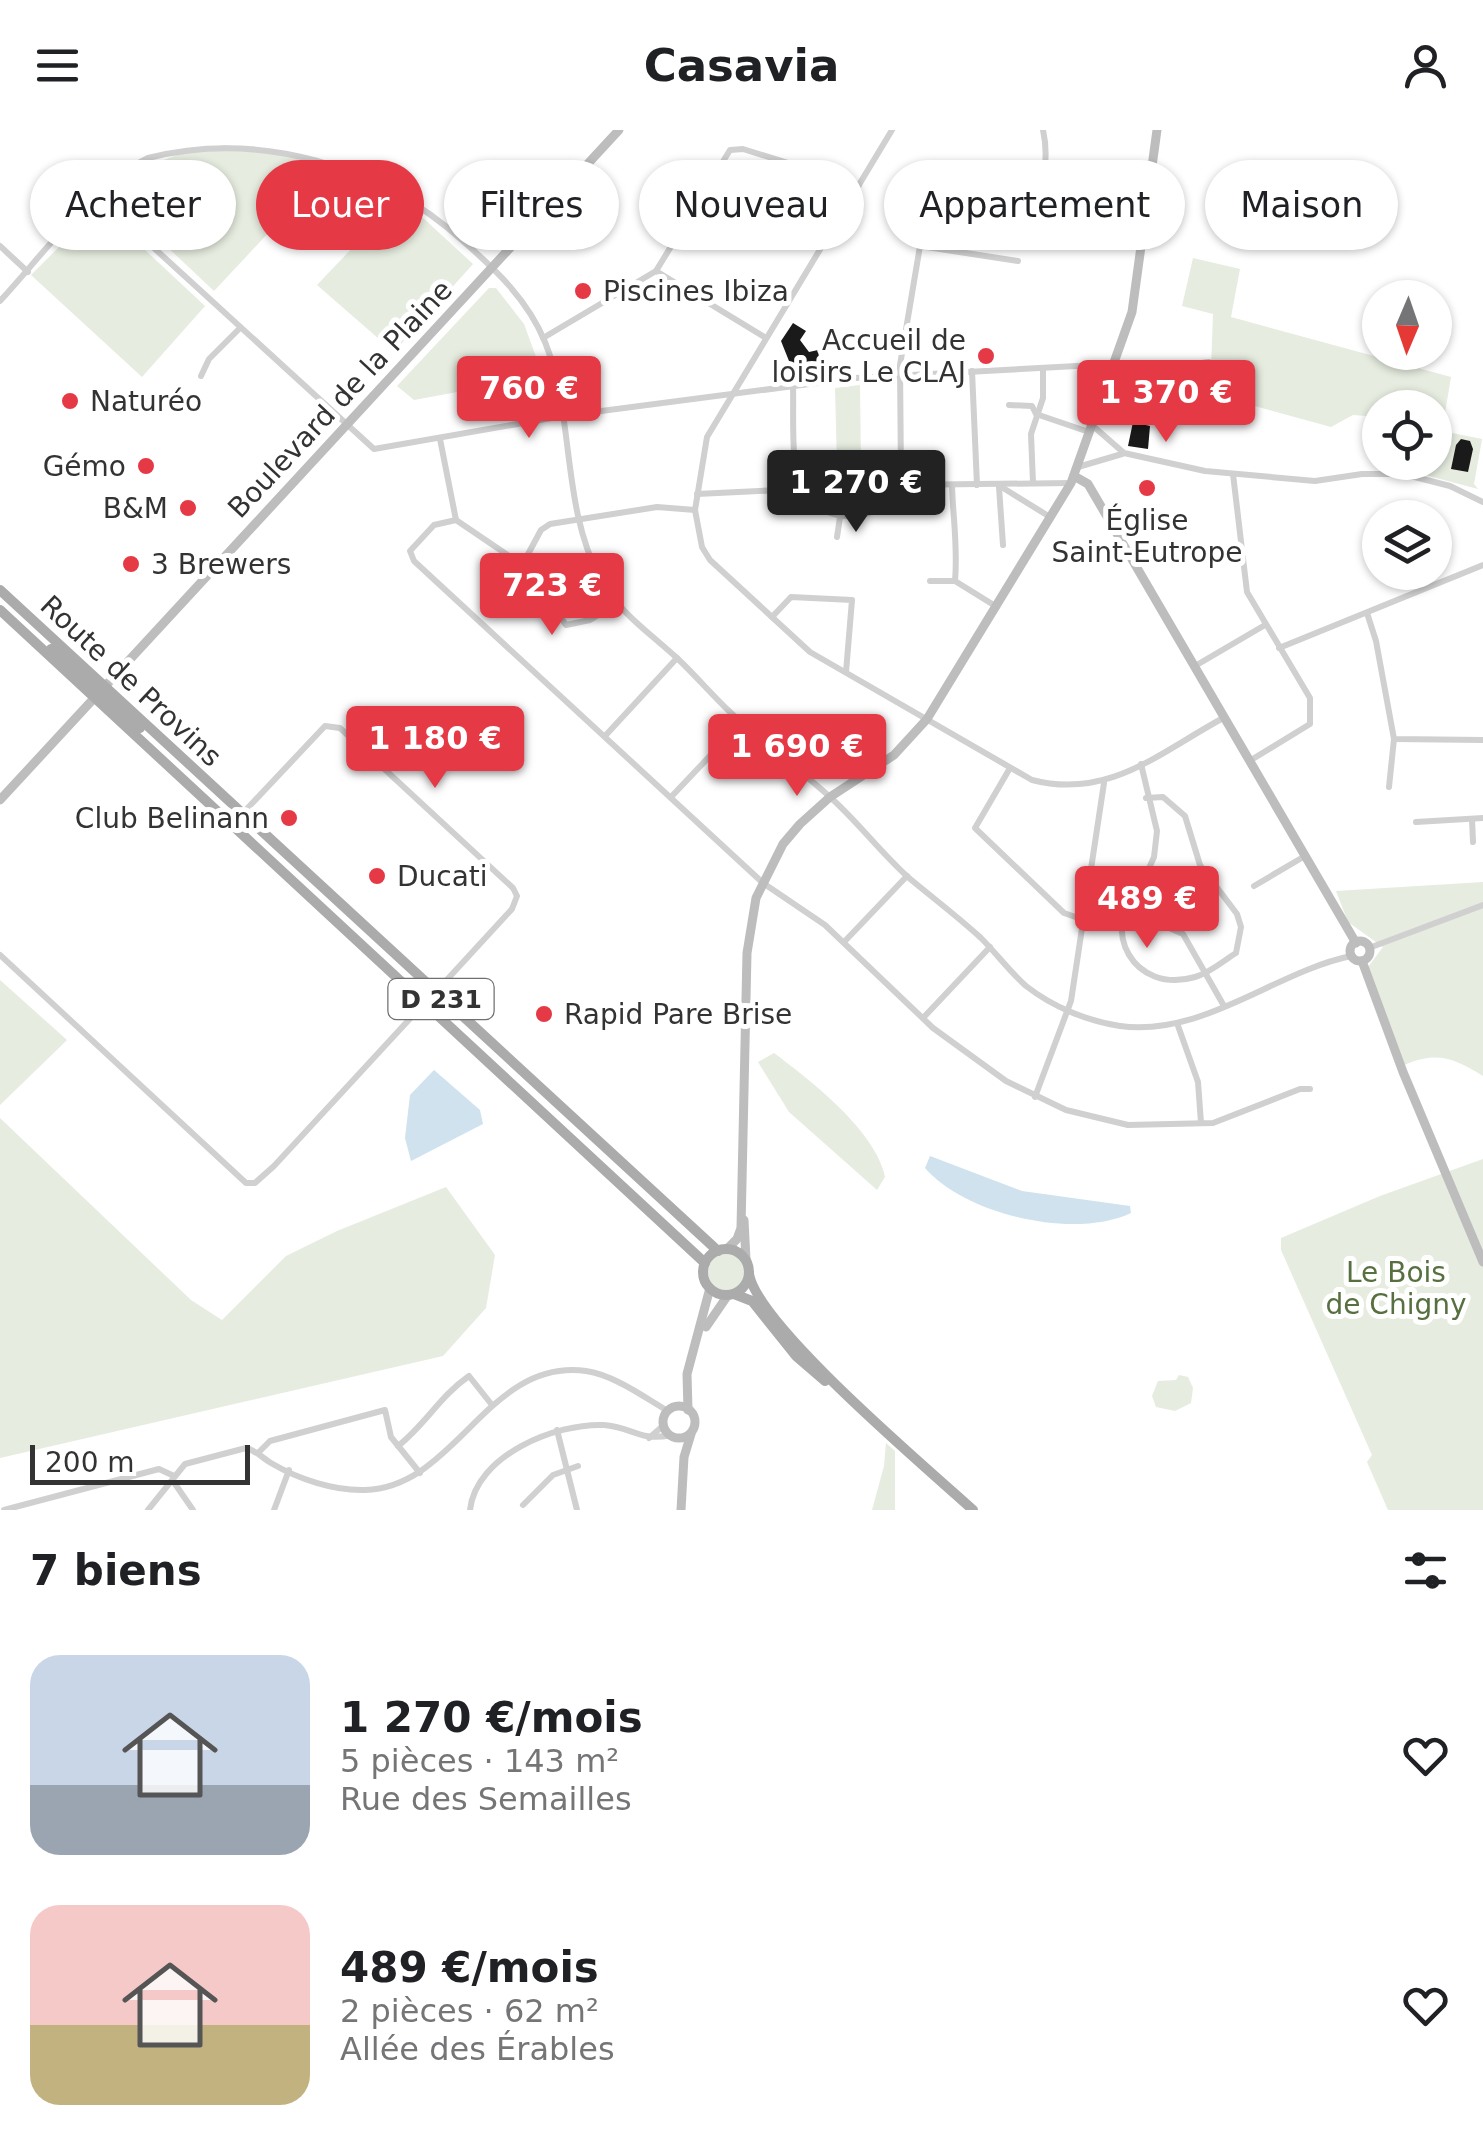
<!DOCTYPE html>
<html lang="fr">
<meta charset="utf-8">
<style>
:root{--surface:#fff;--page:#f6f6f6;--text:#202124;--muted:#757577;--accent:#e63946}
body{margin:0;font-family:"DejaVu Sans",sans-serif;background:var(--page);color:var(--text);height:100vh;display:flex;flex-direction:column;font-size:38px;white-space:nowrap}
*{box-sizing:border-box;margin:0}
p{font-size:32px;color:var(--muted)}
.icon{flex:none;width:55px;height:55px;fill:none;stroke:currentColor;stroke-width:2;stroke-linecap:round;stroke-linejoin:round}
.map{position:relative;height:1380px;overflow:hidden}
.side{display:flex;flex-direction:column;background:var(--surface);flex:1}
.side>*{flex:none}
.top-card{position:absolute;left:30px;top:30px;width:1425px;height:90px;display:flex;gap:20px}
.needle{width:65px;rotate:182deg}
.controls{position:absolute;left:1362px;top:150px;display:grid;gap:20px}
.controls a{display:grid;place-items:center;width:90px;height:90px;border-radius:50%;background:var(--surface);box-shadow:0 2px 8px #0004;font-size:50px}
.scale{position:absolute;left:30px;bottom:25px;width:220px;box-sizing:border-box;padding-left:10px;border:5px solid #333;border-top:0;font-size:28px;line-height:35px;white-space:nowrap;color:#333;-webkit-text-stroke:8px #fff;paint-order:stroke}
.price{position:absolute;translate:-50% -85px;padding:0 22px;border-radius:10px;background:var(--accent);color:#fff;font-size:32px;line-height:65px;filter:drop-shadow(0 2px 5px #0008)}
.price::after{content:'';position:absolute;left:50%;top:60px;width:30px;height:22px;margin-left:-15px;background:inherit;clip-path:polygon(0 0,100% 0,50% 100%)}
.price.on{background:#222;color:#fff}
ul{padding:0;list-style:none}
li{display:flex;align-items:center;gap:30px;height:250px;padding:0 30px}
li span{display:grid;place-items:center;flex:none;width:280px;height:200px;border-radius:30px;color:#555}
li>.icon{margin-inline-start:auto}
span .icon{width:120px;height:120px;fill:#fffc;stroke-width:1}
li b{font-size:42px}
h2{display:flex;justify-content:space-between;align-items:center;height:120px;padding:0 30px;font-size:42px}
.chip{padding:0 35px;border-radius:45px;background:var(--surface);box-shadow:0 2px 8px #0004;font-size:35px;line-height:90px}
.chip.on{background:var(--accent);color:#fff}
header{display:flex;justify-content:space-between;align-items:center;height:130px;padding:0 30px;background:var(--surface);font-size:45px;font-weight:800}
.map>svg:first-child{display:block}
.green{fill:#e6ecdf}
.water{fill:#cfe2ee}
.building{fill:#1a1a1a}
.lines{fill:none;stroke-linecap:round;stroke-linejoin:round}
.street{stroke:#d0d0d0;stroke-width:6}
.secondary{stroke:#bdbdbd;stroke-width:9}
.primary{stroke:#ababab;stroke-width:10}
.poi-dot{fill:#e63946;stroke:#fff;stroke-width:4}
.labels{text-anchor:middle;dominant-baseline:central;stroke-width:10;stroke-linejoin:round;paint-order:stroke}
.shield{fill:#fff;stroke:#707070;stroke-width:2.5}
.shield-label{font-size:25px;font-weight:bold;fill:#333}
.poi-label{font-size:28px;fill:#333;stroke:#fff;text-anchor:start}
.street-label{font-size:28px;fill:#333;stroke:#fff}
.park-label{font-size:28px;fill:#56703f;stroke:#fff}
</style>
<header><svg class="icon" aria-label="menu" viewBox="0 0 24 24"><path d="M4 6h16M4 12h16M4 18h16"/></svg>Casavia<svg class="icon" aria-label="person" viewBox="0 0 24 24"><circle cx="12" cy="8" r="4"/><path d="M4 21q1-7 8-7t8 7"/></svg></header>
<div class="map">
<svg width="1483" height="1380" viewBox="0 0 1483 1380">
<rect width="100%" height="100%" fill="#fff"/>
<g class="green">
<path d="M225,15L295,23L330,37L214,161L112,65C142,32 182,21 225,15Z"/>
<polygon points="397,71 422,87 473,134 394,222 317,155"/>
<polygon points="99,77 205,176 142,247 31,145"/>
<polygon points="1193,128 1240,139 1231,187 1451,247 1442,301 1482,309 1474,354 1478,359 1414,342 1416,333 1435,332 1435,278 1380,278 1380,287 1353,285 1331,297 1208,263 1191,262 1190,241 1211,238 1213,184 1182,176"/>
<polygon points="489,158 496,158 524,194 543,246 414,270 397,256"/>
<polygon points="860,255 861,338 856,345 841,343 837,334 835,258"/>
<path d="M1483,752V946C1453,928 1438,921 1404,935L1368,837L1383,817L1348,792L1336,761Z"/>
<polygon points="0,850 67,910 0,975"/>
<path d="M774,923C810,950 875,1000 885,1047L877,1060L789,982L758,932Z"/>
<polygon points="0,988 191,1170 222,1190 286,1126 337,1101 446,1057 495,1125 486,1178 443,1226 0,1328"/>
<polygon points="1483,1029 1483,1380 1388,1380 1367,1332 1372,1325 1281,1120 1281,1108 1380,1066"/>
<circle cx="727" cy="1142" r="19"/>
<polygon points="1179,1245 1188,1247 1193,1258 1191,1273 1175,1281 1156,1277 1152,1266 1158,1251 1176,1250"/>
<polygon points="886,1313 895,1321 895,1380 872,1380 884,1336"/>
</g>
<g class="water">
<polygon points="434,940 480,980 483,994 411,1031 405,1008 410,965"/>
<path d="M930,1026L1022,1061L1130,1076L1131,1083C1074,1110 966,1085 925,1038Z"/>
</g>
<g class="building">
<polygon points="793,193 806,201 800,210 809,222 818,220 820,235 798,239 789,231 781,211"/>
<polygon points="1187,251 1190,278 1168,281 1165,254"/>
<polygon points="1133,292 1150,296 1148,319 1128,316"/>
<polygon points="1461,309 1470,311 1473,319 1468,342 1451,339 1456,315"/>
</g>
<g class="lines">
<g class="street">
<path d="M892,0L707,307L695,380L702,417L710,430L810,522L1032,650C1109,670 1160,622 1225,587"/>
<polyline points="988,53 1032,37 1043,37"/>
<polyline points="97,66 374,319 563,286 855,248 1095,235 1127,243 1209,232"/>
<path d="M1021,100C1042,77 1050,30 1043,0"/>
<polyline points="0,116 28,142"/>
<polyline points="656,141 766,208"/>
<path d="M0,171C42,126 92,55 148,28C259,0 379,35 463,111C496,140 528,170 545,212C575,287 561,375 600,448C619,483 649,502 678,529C696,546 712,565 730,582C762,612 798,638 830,667C858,692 881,723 909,748C933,768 958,787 981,808C996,823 1010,842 1026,856C1053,877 1087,891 1120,896C1204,907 1274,842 1351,826"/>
<polyline points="543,208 656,141 730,20 743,19 859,55"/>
<polyline points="972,241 977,355"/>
<polyline points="201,246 209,229 240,198"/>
<path d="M793,256C794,283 790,337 802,359C824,400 891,393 901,348L900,235L920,116L1018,131"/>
<polyline points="1009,275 1032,276 1036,284 1089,302"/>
<polyline points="1093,296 1124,323 1205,341 1315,351 1362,344 1403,344 1450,356 1483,372"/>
<polyline points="440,309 456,390 515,430 527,426 541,400 550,394 657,377 695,380"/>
<polyline points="1078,337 1122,324"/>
<polyline points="1233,344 1247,462 1310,568 1310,594 1251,630"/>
<polyline points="1033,353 1031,304 1043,268 1043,238"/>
<polyline points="900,355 1071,353"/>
<path d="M952,355C953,388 958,418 955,451"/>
<polyline points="1000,356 1050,387"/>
<polyline points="999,357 1003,415"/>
<polyline points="697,364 801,359"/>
<polyline points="456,390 434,395 410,421 414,431 763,753 825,795 933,898 1006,951 1066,980 1128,995 1213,993 1300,959 1310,959"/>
<polyline points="837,407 840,387"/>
<polyline points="520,430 566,495 590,490 616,474"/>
<polyline points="930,451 955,451 997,477"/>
<polyline points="1367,483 1376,511 1394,609 1483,610"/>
<polyline points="772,487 791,467 852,470 846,542"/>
<polyline points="1279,518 1483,435"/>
<polyline points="1195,536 1265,495"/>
<polyline points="605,606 677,528"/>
<polyline points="1141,634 1157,701 1154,727 1140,758 1142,776 1158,793 1183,804 1224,876"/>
<polyline points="1010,638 975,698 1064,783 1084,790"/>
<polyline points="1389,657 1394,609"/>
<polyline points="672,666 742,592"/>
<polyline points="243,683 325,596 340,598 513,758 517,766 512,779 443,854 427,853"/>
<polyline points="1472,689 1473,712"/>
<polyline points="1416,692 1483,688"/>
<polyline points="1254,756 1305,726"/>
<path d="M1140,758C1098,799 1134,865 1195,847C1210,843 1223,831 1236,823L1241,797L1237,784L1200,735L1185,686L1163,667L1146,668"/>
<polyline points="845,811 907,746"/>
<polyline points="1369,818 1483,775"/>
<polyline points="0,825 246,1053 255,1053 274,1036 417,881"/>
<polyline points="923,888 990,817"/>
<polyline points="1177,893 1198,952 1201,993"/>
<polyline points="1035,967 1071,871 1104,653"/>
<polyline points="557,1300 577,1380"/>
<polyline points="649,1308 664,1295"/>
<path d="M398,1316C425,1295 440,1266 469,1246L492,1275"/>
<polyline points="259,1322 270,1311 385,1280 391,1307 420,1343"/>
<polyline points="173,1351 193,1380"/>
<polyline points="523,1375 553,1345 578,1336"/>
<polyline points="4,1380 159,1339 174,1346"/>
<path d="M148,1380L185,1334L246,1318C257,1321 261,1327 271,1333C298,1349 334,1361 365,1360C457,1357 487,1228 586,1241C614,1245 644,1267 668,1281"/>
<polyline points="274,1380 289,1340"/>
<path d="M470,1380C476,1325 556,1293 604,1295C632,1297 640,1312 671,1305"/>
</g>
<g class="secondary">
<polyline points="1074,346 1088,354 1356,813"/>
<polyline points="0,670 619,0"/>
<circle cx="1360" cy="821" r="10"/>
<polyline points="1362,831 1403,942 1483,1132"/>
<polyline points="744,1090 746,1130"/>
<polyline points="727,1119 737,1109 741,1098 747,823 756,768 783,714 800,694 830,667 894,625 927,589 1071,353 1132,182 1157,0"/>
<polyline points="706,1197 728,1165"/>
<circle cx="679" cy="1292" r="16"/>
<polyline points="688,1280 687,1244 710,1158"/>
<polyline points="681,1380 684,1327 691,1304"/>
</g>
<g class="primary">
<polyline points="0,460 718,1121"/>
<polyline points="0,480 705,1133"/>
<polyline points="51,519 140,598"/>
<circle cx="726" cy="1142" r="23"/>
<path d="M749,1144C758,1196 927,1338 973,1380"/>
<polyline points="734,1164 752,1171 796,1226 825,1251"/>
</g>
</g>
<g class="poi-dot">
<circle cx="583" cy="161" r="10"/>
<circle cx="986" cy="226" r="10"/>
<circle cx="70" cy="271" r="10"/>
<circle cx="146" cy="336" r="10"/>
<circle cx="1147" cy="358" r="10"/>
<circle cx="188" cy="378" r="10"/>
<circle cx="131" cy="434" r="10"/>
<circle cx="289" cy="688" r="10"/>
<circle cx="377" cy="746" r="10"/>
<circle cx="544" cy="884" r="10"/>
</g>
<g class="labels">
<rect class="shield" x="388.5" y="849" width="105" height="40" rx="8"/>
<g class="shield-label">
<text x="441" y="869">D 231</text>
</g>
<g class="poi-label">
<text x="603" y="161">Piscines Ibiza</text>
<text x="966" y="210" text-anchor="end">Accueil de<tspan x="966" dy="32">loisirs Le CLAJ</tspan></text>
<text x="90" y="271">Naturéo</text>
<text x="126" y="336" text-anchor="end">Gémo</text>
<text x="168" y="378" text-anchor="end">B&amp;M</text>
<text x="1147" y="390" text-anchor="middle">Église<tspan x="1147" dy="32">Saint-Eutrope</tspan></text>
<text x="151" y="434">3 Brewers</text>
<text x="269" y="688" text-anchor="end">Club Belinann</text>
<text x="397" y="746">Ducati</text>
<text x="564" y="884">Rapid Pare Brise</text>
</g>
<g class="street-label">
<text transform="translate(340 269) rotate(-47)">Boulevard de la Plaine</text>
<text transform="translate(131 551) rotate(43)">Route de Provins</text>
</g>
<g class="park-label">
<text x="1396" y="1142">Le Bois<tspan x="1396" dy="32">de Chigny</tspan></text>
</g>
</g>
</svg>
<div class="controls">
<a><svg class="needle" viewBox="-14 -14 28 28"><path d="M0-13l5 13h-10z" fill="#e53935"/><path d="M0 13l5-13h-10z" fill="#757577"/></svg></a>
<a><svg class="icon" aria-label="locate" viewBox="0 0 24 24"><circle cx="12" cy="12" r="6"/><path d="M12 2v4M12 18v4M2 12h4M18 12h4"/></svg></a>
<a><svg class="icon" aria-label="layers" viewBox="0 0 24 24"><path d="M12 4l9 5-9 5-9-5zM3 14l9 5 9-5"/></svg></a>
</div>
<div class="scale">200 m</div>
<b class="price" style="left:529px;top:311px">760 €</b>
<b class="price" style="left:1166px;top:315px">1 370 €</b>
<b class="price on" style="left:856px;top:405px">1 270 €</b>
<b class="price" style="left:552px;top:508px">723 €</b>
<b class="price" style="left:435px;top:661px">1 180 €</b>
<b class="price" style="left:797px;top:669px">1 690 €</b>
<b class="price" style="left:1147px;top:821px">489 €</b>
<div class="top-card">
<a class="chip">Acheter</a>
<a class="chip on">Louer</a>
<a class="chip">Filtres</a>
<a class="chip">Nouveau</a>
<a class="chip">Appartement</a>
<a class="chip">Maison</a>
</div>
</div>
<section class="side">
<h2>7 biens<svg class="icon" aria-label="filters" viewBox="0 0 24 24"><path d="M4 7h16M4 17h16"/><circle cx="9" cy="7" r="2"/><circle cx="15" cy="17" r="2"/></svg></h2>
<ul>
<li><span style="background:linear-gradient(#c9d6e8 65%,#9aa5b1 0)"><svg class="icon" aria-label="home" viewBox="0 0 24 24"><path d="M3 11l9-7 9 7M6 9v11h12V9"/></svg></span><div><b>1 270 €/mois</b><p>5 pièces · 143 m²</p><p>Rue des Semailles</p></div><svg class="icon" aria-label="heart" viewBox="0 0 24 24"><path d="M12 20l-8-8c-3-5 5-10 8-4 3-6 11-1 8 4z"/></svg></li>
<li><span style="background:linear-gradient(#f6c9c9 60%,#c2b280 0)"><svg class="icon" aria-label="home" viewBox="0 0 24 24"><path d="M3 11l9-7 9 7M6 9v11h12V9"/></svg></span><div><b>489 €/mois</b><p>2 pièces · 62 m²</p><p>Allée des Érables</p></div><svg class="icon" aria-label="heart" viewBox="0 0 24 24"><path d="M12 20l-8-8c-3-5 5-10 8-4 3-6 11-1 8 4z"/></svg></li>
</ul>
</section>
